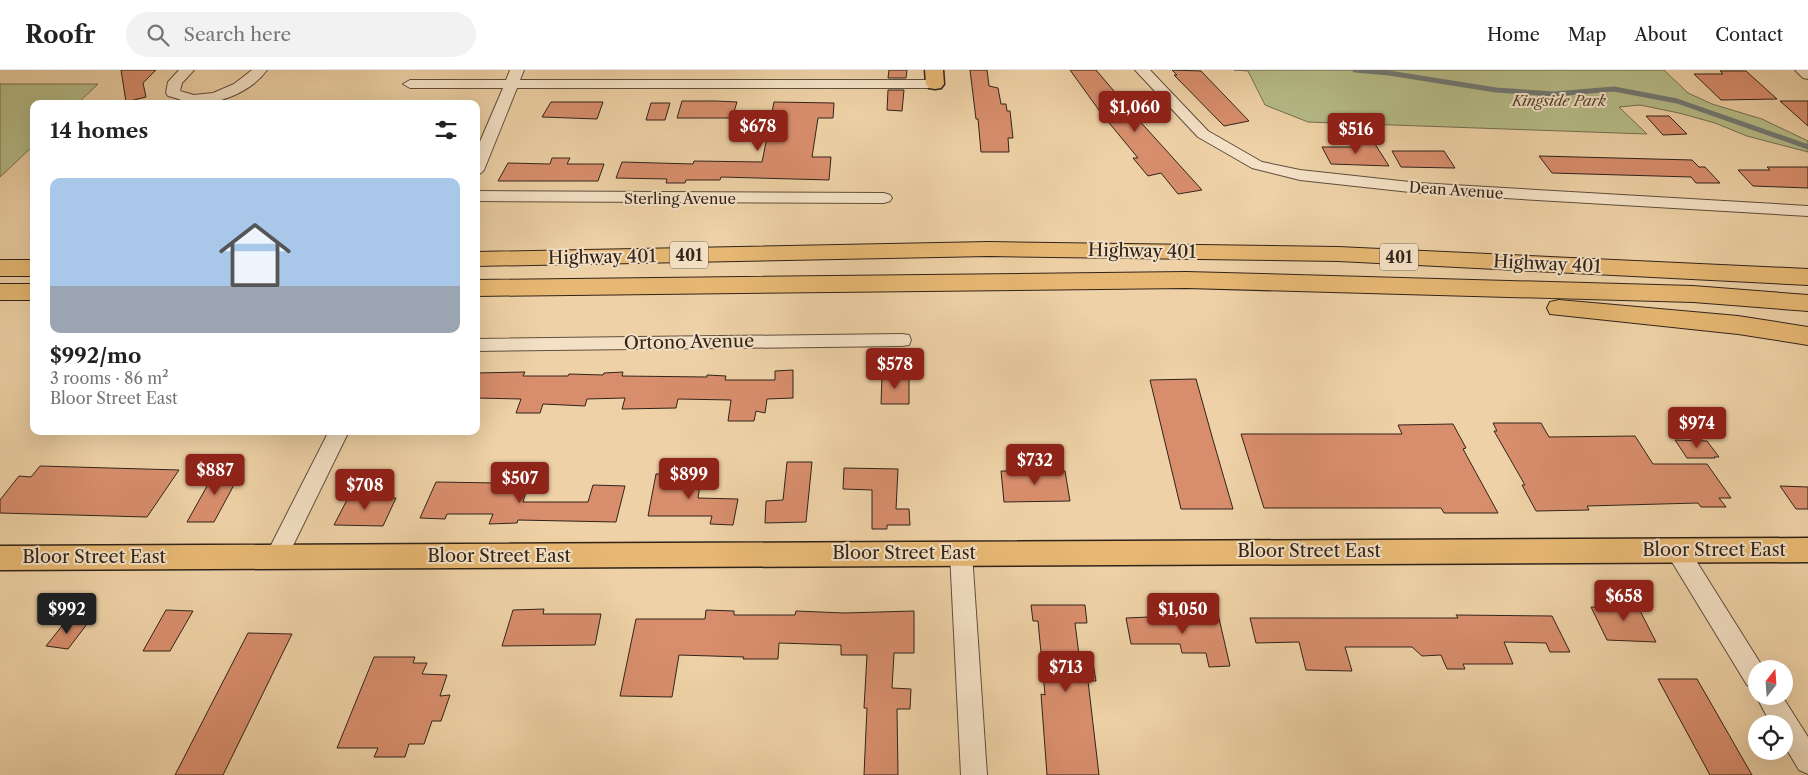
<!DOCTYPE html>
<meta charset="utf-8">
<style>
:root{--surface:#fff;--page:#f2f2f2;--text:#222;--muted:#767676;--line:#e0e0e0;--accent:#8f2418}
body{margin:0;font-family:"Libre Caslon Text",serif;background:var(--page);color:var(--text);height:100vh;display:flex;flex-direction:column;font-size:19px;white-space:nowrap}
*{box-sizing:border-box;margin:0}
p{font-size:16px;color:var(--muted)}
.icon{flex:none;width:28px;height:28px;fill:none;stroke:currentColor;stroke-width:2;stroke-linecap:round;stroke-linejoin:round}
.map{position:relative;flex:1;overflow:hidden}
.details{position:absolute;left:30px;top:30px;width:450px;height:335px;display:flex;flex-direction:column;background:var(--surface);border-radius:10px;box-shadow:0 5px 20px #0002}
.details>*{flex:none}
.needle{width:32px;rotate:17deg}
.controls{position:absolute;left:1748px;top:590px;display:grid;gap:10px}
.controls a{display:grid;place-items:center;width:45px;height:45px;border-radius:50%;background:var(--surface);box-shadow:0 5px 20px #0002;font-size:25px}
.price{position:absolute;translate:-50% -42px;padding:0 11px;border-radius:5px;background:var(--accent);color:#fff;font-size:16px;line-height:32px;filter:drop-shadow(0 1px 2px #0008)}
.price::after{content:'';position:absolute;left:50%;top:30px;width:15px;height:11px;margin-left:-8px;background:inherit;clip-path:polygon(0 0,100% 0,50% 100%)}
.price.current{background:#222;color:#fff}
ul{padding:0;list-style:none}
li{display:grid;align-content:center;gap:10px;height:265px;padding:0 20px}
li+li{border-top:1px solid var(--line)}
li span{display:grid;place-items:center;height:155px;border-radius:10px;color:#555}
li>.icon{margin-inline-start:auto}
span .icon{width:90px;height:90px;fill:#fffc;stroke-width:1}
li b{font-size:21px}
h2{display:flex;justify-content:space-between;align-items:center;height:60px;padding:0 20px;font-size:21px}
header{display:flex;align-items:center;gap:30px;box-sizing:border-box;height:70px;padding:0 25px;background:var(--surface);border-bottom:1px solid var(--line)}
header strong{font-size:24px}
nav{display:flex;gap:28px;margin-inline-start:auto;font-size:18px}
.search{width:350px;height:45px;background:var(--page);display:flex;align-items:center;gap:12px;box-sizing:border-box;padding:0 18px;border-radius:28px;color:var(--muted);font-size:19px}
.map>svg:first-child{display:block}
.green{fill:#b6bc88;stroke:#747051}
.lines{fill:none;stroke-linecap:round;stroke-linejoin:round}
.stream{stroke:#727a75;stroke-width:5}
.building{fill:#d88e6d;stroke:#31231a}
.minor-casing{stroke:#604e3d;stroke-width:2}
.major-casing{stroke:#31231a;stroke-width:3}
.highway-casing{stroke:#31231a;stroke-width:2}
.minor{fill:#f4e1c5;fill-rule:evenodd}
.major{fill:#e7b873;fill-rule:evenodd}
.highway{fill:#e7b873;fill-rule:evenodd}
.labels{text-anchor:middle;dominant-baseline:central;stroke-width:4;stroke-linejoin:round;paint-order:stroke}
.far-park-label{font-size:15px;font-style:italic;fill:#524936;stroke:#f4e1c5}
.far-street-label{font-size:15px;fill:#31231a;stroke:#f4e1c5}
.shield{fill:#f4e1c5;stroke:#6c5c4d;stroke-width:1}
.shield-label{font-size:16px;font-weight:bold;fill:#31231a}
.street-label{font-size:18px;fill:#31231a;stroke:#f4e1c5}
</style>
<header>
<strong>Roofr</strong>
<div class="search"><svg class="icon" aria-label="search" viewBox="0 0 24 24"><circle cx="10" cy="10" r="6"/><path d="M15 15l6 6"/></svg>Search here</div>
<nav><a>Home</a><a>Map</a><a>About</a><a>Contact</a></nav>
</header>
<div class="map">
<svg width="1808" height="705" viewBox="0 0 1808 705">
<rect width="100%" height="100%" fill="#eed1a6"/>
<filter id="stains"><feTurbulence type="fractalNoise" baseFrequency=".004" numOctaves="4"/><feColorMatrix values="0 0 0 0 .2 0 0 0 0 .09 0 0 0 0 .02 0 0 0 .5 -.17"/></filter>
<radialGradient id="worn" r=".72"><stop offset=".6" stop-color="#630" stop-opacity="0"/><stop offset="1" stop-color="#630" stop-opacity=".3"/></radialGradient>
<g class="green">
<polygon points="1234,0 1664,0 1688,23 1712,34 1762,49 1808,71 1808,82 1747,66 1715,53 1679,43 1640,35 1619,37 1647,64 1308,52 1265,35 1248,1"/>
<polygon points="0,14 98,14 77,34 34,34 34,75 0,107"/>
</g>
<g class="lines">
<polyline class="stream" points="1355,0 1389,3 1496,20 1554,24 1614,19 1677,31 1808,77"/>
</g>
<g class="building">
<polygon points="121,0 156,0 143,13 146,27 126,32"/>
<polygon points="889,0 907,0 906,8 888,8"/>
<polygon points="970,0 987,0 989,16 998,18 1001,34 1006,34 1007,41 1010,41 1013,68 1008,68 1009,82 981,82 978,49 976,49"/>
<polygon points="1070,0 1096,0 1136,47 1202,120 1178,124 1161,103 1148,106 1133,88 1138,88 1101,43"/>
<polygon points="1172,0 1201,1 1249,51 1224,56 1174,5 1177,5"/>
<polygon points="1720,1 1746,1 1777,29 1721,30 1694,4 1723,4"/>
<polygon points="888,20 904,20 902,41 887,40"/>
<polygon points="682,31 716,31 737,32 732,48 677,48"/>
<polygon points="1780,31 1808,31 1808,56"/>
<polygon points="551,32 603,32 597,49 542,47"/>
<polygon points="774,32 834,33 833,48 818,48 812,87 831,87 829,110 721,107 720,110 686,110 685,113 666,113 667,109 616,108 622,92 693,94 694,91 762,92"/>
<polygon points="651,33 670,33 665,50 646,50"/>
<polygon points="1646,46 1669,46 1687,64 1663,65"/>
<polygon points="1355,74 1375,74 1389,96 1331,94 1322,77 1356,77"/>
<polygon points="1392,81 1444,81 1455,98 1401,97"/>
<polygon points="1539,86 1692,90 1699,97 1705,97 1720,113 1696,113 1691,107 1552,103"/>
<polygon points="552,88 570,88 567,94 604,94 598,111 498,111 508,93 550,94"/>
<polygon points="1767,97 1808,97 1808,118 1753,116 1738,100 1770,100"/>
<polygon points="793,300 793,328 767,329 765,343 756,341 754,351 728,351 731,330 678,329 676,338 622,339 625,328 587,329 585,336 543,334 540,343 516,343 521,329 476,328 476,303 525,302 523,306 568,306 569,304 603,305 604,303 623,302 622,306 707,307 707,305 726,306 725,310 775,310 775,301"/>
<polygon points="882,305 909,305 909,334 881,334"/>
<polygon points="1196,309 1213,370 1233,439 1181,439 1150,310"/>
<polygon points="1493,353 1541,353 1549,367 1635,366 1653,394 1707,394 1731,428 1719,428 1726,437 1701,437 1698,433 1587,436 1589,440 1536,441 1522,415 1525,415 1494,361 1497,361"/>
<polygon points="1453,354 1466,378 1463,379 1498,443 1444,443 1441,438 1264,438 1241,364 1402,364 1398,355"/>
<polygon points="1675,370 1707,371 1719,387 1714,387 1715,388 1687,388"/>
<polygon points="787,392 812,392 806,452 765,453 766,431 783,430"/>
<polygon points="40,396 179,400 147,447 0,443 0,430 19,406 31,407"/>
<polygon points="844,398 898,399 896,439 909,439 910,455 887,455 887,459 872,459 872,420 843,419"/>
<polygon points="216,400 242,400 214,452 187,452"/>
<polygon points="1001,401 1065,401 1070,431 1004,432"/>
<polygon points="656,404 702,404 698,428 738,429 733,455 710,454 712,446 648,446"/>
<polygon points="436,412 498,413 495,422 526,422 523,432 588,432 593,415 625,416 616,452 518,450 517,453 489,454 493,444 447,444 445,449 420,448"/>
<polygon points="1780,416 1808,417 1808,439 1796,439"/>
<polygon points="349,426 396,428 383,456 334,455"/>
<polygon points="1612,530 1635,531 1656,572 1607,570 1591,537 1616,538"/>
<polygon points="1031,535 1085,535 1087,553 1075,553 1080,593 1093,593 1096,611 1088,611 1099,705 1047,705 1041,624 1045,625 1038,551 1033,551"/>
<polygon points="544,539 543,544 601,544 595,575 502,576 513,540"/>
<polygon points="166,540 193,541 170,581 143,581"/>
<polygon points="706,540 734,541 734,545 795,545 796,541 844,543 914,541 914,583 894,583 892,618 911,619 910,639 897,639 898,705 864,705 867,638 864,638 867,585 841,585 841,575 779,573 778,589 743,589 744,587 679,585 672,627 620,626 636,549 705,549"/>
<polygon points="1218,544 1230,596 1209,597 1206,583 1182,583 1180,574 1131,574 1126,548"/>
<polygon points="1456,545 1552,546 1570,582 1550,582 1546,573 1504,572 1513,594 1463,594 1465,599 1447,599 1441,585 1422,586 1412,577 1345,577 1352,601 1306,600 1299,572 1256,573 1250,548 1458,548"/>
<polygon points="66,551 87,554 68,579 46,576"/>
<polygon points="248,563 292,564 223,705 175,705"/>
<polygon points="374,587 415,587 413,593 427,593 422,604 447,605 440,626 450,625 441,651 432,651 424,674 409,674 405,687 374,687 378,678 337,678"/>
<polygon points="1658,609 1697,609 1752,705 1710,705"/>
</g>
<g class="lines">
<g class="minor-casing">
<g id="minor">
<path d="M179,0H194L182,13L180,21L194,25L213,23L234,14L252,0H267C252,21 220,35 195,33C185,32 177,28 168,26L166,23L168,12Z"/>
<polygon points="510,0 524,0 520,10 935,10 942,14 935,18 517,18 484,100 481,103 476,105 476,81 503,18 410,18 403,14 410,10 506,10"/>
<polygon points="1135,0 1150,0 1208,61 1262,92 1300,100 1419,113 1808,136 1808,146 1419,123 1300,110 1252,98 1198,67"/>
<polygon points="1795,0 1808,0 1808,9 1803,8"/>
<polygon points="476,121 884,123 890,125 892,128 890,131 884,133 476,131"/>
<polygon points="902,264 909,265 911,270 909,275 902,276 476,281 476,269"/>
<polygon points="329,361 349,361 284,494 276,496 268,494 265,487"/>
<polygon points="1677,471 1685,473 1764,599 1756,599 1756,618 1747,615 1669,487 1666,480 1669,473"/>
<polygon points="961,474 969,476 972,483 987,705 961,705 950,483 953,476"/>
<polygon points="1756,624 1756,626 1782,626 1808,667 1808,704 1799,700 1784,675 1784,654 1771,654 1756,626"/>
</g>
</g>
<g class="major-casing">
<g id="major">
<polygon points="925,0 943,0 944,14 941,18 935,19 929,18 926,14"/>
<polygon points="1808,468 1808,492 0,500 0,476"/>
</g>
</g>
<g class="highway-casing">
<g id="highway">
<polygon points="989,172 1338,177 1808,199 1808,215 1338,191 989,186 476,196 476,182"/>
<rect x="0" y="190" width="34" height="16"/>
<polygon points="1186,202 1693,216 1808,225 1808,241 1693,232 1186,218 476,226 476,210"/>
<rect x="0" y="214" width="34" height="16"/>
<polygon points="1559,230 1738,246 1808,257 1808,275 1738,264 1550,244 1547,238 1550,232"/>
</g>
</g>
<use href="#minor" class="minor"/>
<use href="#major" class="major"/>
<use href="#highway" class="highway"/>
</g>
<g class="labels">
<g class="far-park-label">
<text x="1559" y="30">Kingside Park</text>
</g>
<g class="far-street-label">
<text transform="translate(1456 120) rotate(4)">Dean Avenue</text>
<text x="680" y="128">Sterling Avenue</text>
</g>
<g class="shield">
<rect x="670" y="171.5" width="38" height="27" rx="4"/>
<rect x="1380" y="173.5" width="38" height="27" rx="4"/>
</g>
<g class="shield-label">
<text x="689" y="185">401</text>
<text x="1399" y="187">401</text>
</g>
<g class="street-label">
<text transform="translate(1142 181) rotate(1)">Highway 401</text>
<text transform="translate(602 187) rotate(-1)">Highway 401</text>
<text transform="translate(1547 194) rotate(3)">Highway 401</text>
<text transform="translate(689 272) rotate(-1)">Ortono Avenue</text>
<text x="1714" y="480">Bloor Street East</text>
<text x="1309" y="481">Bloor Street East</text>
<text x="904" y="483">Bloor Street East</text>
<text x="499" y="486">Bloor Street East</text>
<text x="94" y="487">Bloor Street East</text>
</g>
</g>
<rect width="100%" height="100%" filter="url(#stains)"/>
<rect width="100%" height="100%" fill="url(#worn)"/>
</svg>
<div class="controls">
<a><svg class="needle" viewBox="-14 -14 28 28"><path d="M0-13l5 13h-10z" fill="#e53935"/><path d="M0 13l5-13h-10z" fill="#767676"/></svg></a>
<a><svg class="icon" aria-label="locate" viewBox="0 0 24 24"><circle cx="12" cy="12" r="6"/><path d="M12 2v4M12 18v4M2 12h4M18 12h4"/></svg></a>
</div>
<b class="price" style="left:1135px;top:63px">$1,060</b>
<b class="price" style="left:758px;top:82px">$678</b>
<b class="price" style="left:1356px;top:85px">$516</b>
<b class="price" style="left:895px;top:320px">$578</b>
<b class="price" style="left:1697px;top:379px">$974</b>
<b class="price" style="left:1035px;top:416px">$732</b>
<b class="price" style="left:215px;top:426px">$887</b>
<b class="price" style="left:689px;top:430px">$899</b>
<b class="price" style="left:520px;top:434px">$507</b>
<b class="price" style="left:365px;top:441px">$708</b>
<b class="price" style="left:1624px;top:552px">$658</b>
<b class="price current" style="left:67px;top:565px">$992</b>
<b class="price" style="left:1183px;top:565px">$1,050</b>
<b class="price" style="left:1066px;top:623px">$713</b>
<section class="details">
<h2>14 homes<svg class="icon" aria-label="filters" viewBox="0 0 24 24"><path d="M4 7h16M4 17h16"/><circle cx="9" cy="7" r="2"/><circle cx="15" cy="17" r="2"/></svg></h2>
<ul>
<li><span style="background:linear-gradient(#a9c7e8 70%,#9aa5b1 0)"><svg class="icon" aria-label="home" viewBox="0 0 24 24"><path d="M3 11l9-7 9 7M6 9v11h12V9"/></svg></span><div><b>$992/mo</b><p>3 rooms · 86 m²</p><p>Bloor Street East</p></div></li>
</ul>
</section>
</div>
